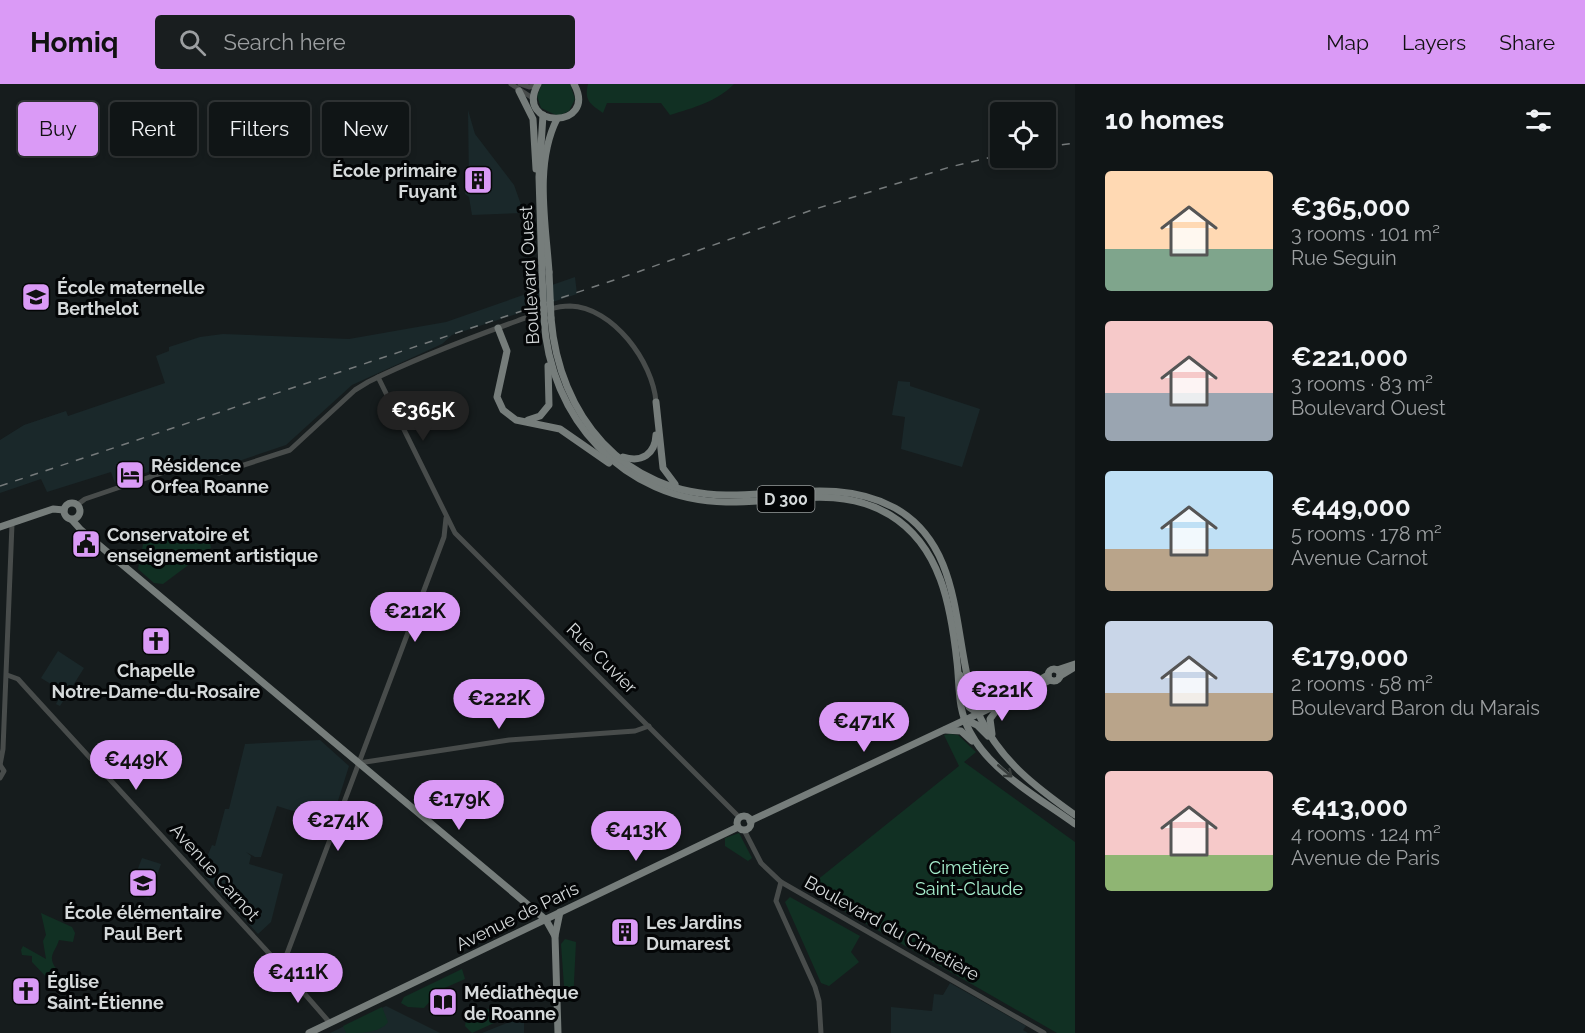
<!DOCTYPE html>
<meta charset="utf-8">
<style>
:root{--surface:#101516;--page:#191e1f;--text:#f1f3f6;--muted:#9c9fa1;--line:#303435;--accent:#da9af6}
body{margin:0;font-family:Raleway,sans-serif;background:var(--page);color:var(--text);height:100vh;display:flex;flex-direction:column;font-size:22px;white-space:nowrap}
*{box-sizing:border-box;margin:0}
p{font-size:20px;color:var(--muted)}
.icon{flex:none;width:33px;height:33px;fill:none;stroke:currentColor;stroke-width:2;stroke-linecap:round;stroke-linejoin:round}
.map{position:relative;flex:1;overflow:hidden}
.drawer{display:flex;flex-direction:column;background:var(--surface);width:510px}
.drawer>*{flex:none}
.banner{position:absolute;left:18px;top:18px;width:570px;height:54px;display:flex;gap:12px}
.tools{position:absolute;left:990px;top:18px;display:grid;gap:12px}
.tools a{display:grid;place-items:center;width:66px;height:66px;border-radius:6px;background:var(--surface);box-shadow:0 3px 9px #0003,0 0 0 2px var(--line);font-size:30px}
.price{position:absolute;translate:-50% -51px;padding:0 14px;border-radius:21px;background:var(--accent);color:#111;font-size:20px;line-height:39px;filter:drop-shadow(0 2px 3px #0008)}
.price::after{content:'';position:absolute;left:50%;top:36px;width:18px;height:14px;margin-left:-9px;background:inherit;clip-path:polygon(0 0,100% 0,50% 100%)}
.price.selected{background:#222;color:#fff}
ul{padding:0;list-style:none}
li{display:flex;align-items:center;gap:18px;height:150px;padding:0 30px}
li span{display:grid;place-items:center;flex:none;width:168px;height:120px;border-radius:6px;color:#555}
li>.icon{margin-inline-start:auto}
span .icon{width:72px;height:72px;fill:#fffc;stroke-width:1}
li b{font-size:26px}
h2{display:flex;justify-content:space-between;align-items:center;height:72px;padding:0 30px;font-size:26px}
.pill{padding:0 21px;border-radius:6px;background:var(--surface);box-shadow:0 3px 9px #0003,0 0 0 2px var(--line);font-size:21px;line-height:54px}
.pill.selected{background:var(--accent);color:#111}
header{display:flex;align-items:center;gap:36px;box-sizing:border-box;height:84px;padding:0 30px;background:var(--accent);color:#111}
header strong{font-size:28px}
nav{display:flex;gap:33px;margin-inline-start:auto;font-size:21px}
.search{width:420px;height:54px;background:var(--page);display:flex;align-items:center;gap:15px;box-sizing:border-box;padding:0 21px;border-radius:6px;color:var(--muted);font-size:22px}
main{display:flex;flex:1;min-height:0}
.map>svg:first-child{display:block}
.built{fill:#1a282a}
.green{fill:#113023}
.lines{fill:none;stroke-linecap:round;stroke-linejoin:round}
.minor{stroke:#484c4b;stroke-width:5}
.major{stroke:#767d7b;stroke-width:7}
.rail{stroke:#757a7b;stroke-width:1.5;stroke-dasharray:8 8;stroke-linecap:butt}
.major-bridge{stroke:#767d7b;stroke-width:7}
.oneway{stroke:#373c3b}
.labels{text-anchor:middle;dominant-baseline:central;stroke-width:6;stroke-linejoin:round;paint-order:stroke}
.shield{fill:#040607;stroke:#969a9b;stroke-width:1.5}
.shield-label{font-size:16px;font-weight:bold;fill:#d5d9da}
.poi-label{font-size:18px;font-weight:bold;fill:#d5d9da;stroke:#040607;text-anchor:start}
.street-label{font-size:18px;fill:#d5d9da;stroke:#040607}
.park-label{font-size:18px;fill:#a7efce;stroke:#040607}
</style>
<header>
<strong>Homiq</strong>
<div class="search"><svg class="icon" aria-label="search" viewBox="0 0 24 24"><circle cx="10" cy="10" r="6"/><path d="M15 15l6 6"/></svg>Search here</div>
<nav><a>Map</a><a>Layers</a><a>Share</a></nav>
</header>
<main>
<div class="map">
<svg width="1075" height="949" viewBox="0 0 1075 949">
<rect width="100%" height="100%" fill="#161c1d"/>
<g class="built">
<polygon points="468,26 475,50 514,101 524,129 472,131 469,113 465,110 465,103 469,99"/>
<polygon points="575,193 577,210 452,251 442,260 352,301 286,361 221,383 197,376 191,370 186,372 187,375 115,399 111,388 47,408 41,395 0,409 0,356 24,341 66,327 68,332 165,299 156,272 169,267 169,263 200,253 223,250 349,255 446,238"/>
<polygon points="898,297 910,298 910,302 980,325 962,383 901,365 905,333 892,331"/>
<polygon points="58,567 84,584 60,622 56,620 61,611 52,605 54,602 41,594"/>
<polygon points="320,656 349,682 331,739 277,722 261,773 255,773 246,768 251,772 249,780 283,790 271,838 258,850 203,790 207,773 212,761 215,762 225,725 229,725 245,660"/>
<polygon points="142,774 161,780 149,815 129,808"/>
<polygon points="950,899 1026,942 1023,946 1028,949 891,949 891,923 932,927 934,910 943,911"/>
<polygon points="386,922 440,949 330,949"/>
<polygon points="524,932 524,949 482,949"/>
</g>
<g class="green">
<polygon points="542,0 570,0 575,15 569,27 558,32 541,24 537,12"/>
<path d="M588,0H734C718,17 693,24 670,31L661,19H607L603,29C590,20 584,16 588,0Z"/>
<polygon points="146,446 210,459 211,464 163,500 154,499 138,485"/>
<polygon points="950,650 958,651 976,668 964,678 1075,758 1075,949 1057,949 806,805 959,682 944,651"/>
<polygon points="739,749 752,774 748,777 725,762 725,754"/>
<polygon points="790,813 860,852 851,868 859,878 829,902 821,899 785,818"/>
<path d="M41,829L72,843L75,849L73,858L59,856C55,869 46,872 58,887L50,897L32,878V872L22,871L21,866L23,862L46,875L43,857L46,851Z"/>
<polygon points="565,855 576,858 573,918 565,916 561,860"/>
<polygon points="462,885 465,895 440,906 424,924 408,923 401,919 404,913"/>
<path d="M382,923L388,938C380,949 362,949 346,949L343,942Z"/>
<polygon points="471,925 529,926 516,929 472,949 465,942 467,930"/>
</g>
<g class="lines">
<g class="minor">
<polyline points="511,0 534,15"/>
<polyline points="520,0 529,3 537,1"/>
<polyline points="378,293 455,449 740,734"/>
<path d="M77,421L85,415L188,380L219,389L290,366L355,306L368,298C416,274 467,255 517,237C534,231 552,222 570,222C613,223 653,278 656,318"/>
<polyline points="7,591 18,595 27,605 277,878"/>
<polyline points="359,679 509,656 635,647 649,642"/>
<polyline points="0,681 3,665 12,440"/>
<polyline points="0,681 4,687 0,694"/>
<polyline points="744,746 761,779 781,798 1044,949"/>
<polyline points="781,798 776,817 815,903 819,917 821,949"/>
<circle cx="282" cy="880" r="5.5"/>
<polyline points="285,875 444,453 446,434"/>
<polyline points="283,885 330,939"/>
</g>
<g class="major">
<path d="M538,0C513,45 599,46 574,0"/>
<polyline points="519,7 533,35 536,85"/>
<path d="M549,188C546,141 534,80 557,35"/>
<polyline points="542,190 539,93 543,31"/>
<path d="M544,234C549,334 624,417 726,418C781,419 840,400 890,431C941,462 951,523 957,578C960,603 957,624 970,648C991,688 1039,714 1075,740"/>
<path d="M551,234C559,332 623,410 726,411C784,412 841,395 895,424C971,467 949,568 981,635C1002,678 1037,704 1075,731"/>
<polyline points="498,244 507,267 497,313 503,326 516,336 560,345 609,379"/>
<polyline points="656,318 663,384 675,400"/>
<polyline points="528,336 540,332 549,321 548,282"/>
<path d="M623,373C642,379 655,370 656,351"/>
<circle cx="72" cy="427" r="8"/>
<polyline points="72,436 81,446 546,836 555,852 558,949"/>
<polyline points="0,443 53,425 64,426"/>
<circle cx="1054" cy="591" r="6"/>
<polyline points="1057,586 1075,580"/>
<polyline points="960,591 969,623 978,629"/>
<polyline points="1060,592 1075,583"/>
<polyline points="1027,603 1048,591"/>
<polyline points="972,606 985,617 999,617"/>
<polyline points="964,635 977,641 988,652"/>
<polyline points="945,646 961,647 972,657"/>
<polyline points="992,650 990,635 1001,620"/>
<circle cx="744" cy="739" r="7"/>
<polyline points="750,737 1050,596"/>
<polyline points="555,852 560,828"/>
<polyline points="309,949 738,743"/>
</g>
<g class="rail">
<polyline points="1046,63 1075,59"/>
<polyline points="0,402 632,190 812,126 950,83 1000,71"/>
</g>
<g class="major-bridge">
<polyline points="549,188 551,234"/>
<polyline points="542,190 544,234"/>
</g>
</g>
<defs><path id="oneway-shaft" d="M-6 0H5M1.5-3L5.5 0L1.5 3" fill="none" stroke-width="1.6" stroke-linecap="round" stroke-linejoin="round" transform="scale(1.5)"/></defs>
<use class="oneway" href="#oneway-shaft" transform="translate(1005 687) rotate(40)"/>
<defs>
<g id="building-square" transform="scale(1.5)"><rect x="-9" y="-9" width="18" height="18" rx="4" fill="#da9af6" stroke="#040607"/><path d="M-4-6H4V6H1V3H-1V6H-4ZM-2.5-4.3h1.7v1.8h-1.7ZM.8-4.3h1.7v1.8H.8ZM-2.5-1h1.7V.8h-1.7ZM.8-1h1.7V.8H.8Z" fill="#111"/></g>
<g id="school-square" transform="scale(1.5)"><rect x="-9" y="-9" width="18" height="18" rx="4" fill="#da9af6" stroke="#040607"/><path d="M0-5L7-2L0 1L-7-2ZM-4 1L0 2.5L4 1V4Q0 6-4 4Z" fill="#111"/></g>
<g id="hotel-square" transform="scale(1.5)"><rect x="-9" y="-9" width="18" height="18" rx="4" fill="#da9af6" stroke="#040607"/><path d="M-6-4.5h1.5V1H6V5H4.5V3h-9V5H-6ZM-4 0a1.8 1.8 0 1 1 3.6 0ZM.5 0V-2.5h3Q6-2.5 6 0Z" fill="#111"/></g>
<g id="civic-square" transform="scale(1.5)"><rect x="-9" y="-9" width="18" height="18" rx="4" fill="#da9af6" stroke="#040607"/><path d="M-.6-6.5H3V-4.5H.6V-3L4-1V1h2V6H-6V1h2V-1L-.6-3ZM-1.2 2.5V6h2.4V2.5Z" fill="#111"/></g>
<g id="church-square" transform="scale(1.5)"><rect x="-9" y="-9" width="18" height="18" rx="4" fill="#da9af6" stroke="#040607"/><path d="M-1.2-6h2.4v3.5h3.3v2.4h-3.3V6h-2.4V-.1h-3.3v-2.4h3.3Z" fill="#111"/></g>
<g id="library-square" transform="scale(1.5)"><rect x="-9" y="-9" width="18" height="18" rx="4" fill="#da9af6" stroke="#040607"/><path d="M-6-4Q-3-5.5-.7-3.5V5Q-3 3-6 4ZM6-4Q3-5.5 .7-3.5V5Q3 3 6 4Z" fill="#111"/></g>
</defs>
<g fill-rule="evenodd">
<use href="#building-square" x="478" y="96"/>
<use href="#school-square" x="36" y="213"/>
<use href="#hotel-square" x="130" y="391"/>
<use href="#civic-square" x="86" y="460"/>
<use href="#church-square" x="156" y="557"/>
<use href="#school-square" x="143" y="799"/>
<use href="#building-square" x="625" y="848"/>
<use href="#church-square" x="26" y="907"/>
<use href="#library-square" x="443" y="918"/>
</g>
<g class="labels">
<rect class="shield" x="757.5" y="402" width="57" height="26" rx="4.5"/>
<g class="shield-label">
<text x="786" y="415">D 300</text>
</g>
<g class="poi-label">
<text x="457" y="86" text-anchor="end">École primaire<tspan x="457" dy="21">Fuyant</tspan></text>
<text x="57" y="203">École maternelle<tspan x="57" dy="21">Berthelot</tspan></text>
<text x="151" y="381">Résidence<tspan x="151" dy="21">Orfea Roanne</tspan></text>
<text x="107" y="450">Conservatoire et<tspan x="107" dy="21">enseignement artistique</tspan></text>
<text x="156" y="586" text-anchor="middle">Chapelle<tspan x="156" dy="21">Notre-Dame-du-Rosaire</tspan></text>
<text x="143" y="828" text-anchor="middle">École élémentaire<tspan x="143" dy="21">Paul Bert</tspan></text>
<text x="646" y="838">Les Jardins<tspan x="646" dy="21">Dumarest</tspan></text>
<text x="47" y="897">Église<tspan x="47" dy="21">Saint-Étienne</tspan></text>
<text x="464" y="908">Médiathèque<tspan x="464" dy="21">de Roanne</tspan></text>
</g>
<g class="street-label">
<text transform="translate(529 191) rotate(-93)">Boulevard Ouest</text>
<text transform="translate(602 574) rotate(45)">Rue Cuvier</text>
<text transform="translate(215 788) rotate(48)">Avenue Carnot</text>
<text transform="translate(517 832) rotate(-26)">Avenue de Paris</text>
<text transform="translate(892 844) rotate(29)">Boulevard du Cimetière</text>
</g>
<g class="park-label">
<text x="969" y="783">Cimetière<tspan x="969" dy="21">Saint-Claude</tspan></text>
</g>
</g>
</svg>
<div class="tools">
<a><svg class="icon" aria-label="locate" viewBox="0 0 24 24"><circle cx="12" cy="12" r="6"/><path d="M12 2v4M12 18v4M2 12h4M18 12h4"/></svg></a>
</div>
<b class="price selected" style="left:423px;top:358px">€365K</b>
<b class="price" style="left:415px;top:559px">€212K</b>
<b class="price" style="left:1002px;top:638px">€221K</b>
<b class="price" style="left:499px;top:646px">€222K</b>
<b class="price" style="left:864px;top:669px">€471K</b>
<b class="price" style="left:136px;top:707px">€449K</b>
<b class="price" style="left:459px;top:747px">€179K</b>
<b class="price" style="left:338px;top:768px">€274K</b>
<b class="price" style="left:636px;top:778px">€413K</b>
<b class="price" style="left:298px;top:920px">€411K</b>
<div class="banner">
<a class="pill selected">Buy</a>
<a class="pill">Rent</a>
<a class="pill">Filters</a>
<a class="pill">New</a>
</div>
</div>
<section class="drawer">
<h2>10 homes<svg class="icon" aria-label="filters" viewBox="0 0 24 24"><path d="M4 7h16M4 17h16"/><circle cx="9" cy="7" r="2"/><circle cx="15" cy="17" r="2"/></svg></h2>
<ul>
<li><span style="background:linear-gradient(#ffd9b3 65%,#7fa58c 0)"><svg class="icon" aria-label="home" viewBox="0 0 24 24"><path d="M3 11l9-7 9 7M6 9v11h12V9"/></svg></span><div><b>€365,000</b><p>3 rooms · 101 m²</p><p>Rue Seguin</p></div></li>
<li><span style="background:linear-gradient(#f6c9c9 60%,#9aa5b1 0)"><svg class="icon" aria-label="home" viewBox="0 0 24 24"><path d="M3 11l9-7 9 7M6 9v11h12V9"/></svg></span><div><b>€221,000</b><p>3 rooms · 83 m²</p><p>Boulevard Ouest</p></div></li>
<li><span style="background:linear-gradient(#bfe0f5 65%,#b9a48a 0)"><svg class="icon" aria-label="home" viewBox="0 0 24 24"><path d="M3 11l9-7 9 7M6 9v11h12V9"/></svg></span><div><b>€449,000</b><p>5 rooms · 178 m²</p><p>Avenue Carnot</p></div></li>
<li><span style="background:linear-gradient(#c9d6e8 60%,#b9a48a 0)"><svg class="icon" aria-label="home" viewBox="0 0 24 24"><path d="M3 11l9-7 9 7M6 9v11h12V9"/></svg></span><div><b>€179,000</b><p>2 rooms · 58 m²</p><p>Boulevard Baron du Marais</p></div></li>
<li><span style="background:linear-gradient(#f6c9c9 70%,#8fb573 0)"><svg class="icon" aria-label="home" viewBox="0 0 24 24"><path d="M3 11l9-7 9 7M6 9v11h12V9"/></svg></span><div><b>€413,000</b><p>4 rooms · 124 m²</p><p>Avenue de Paris</p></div></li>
</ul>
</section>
</main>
